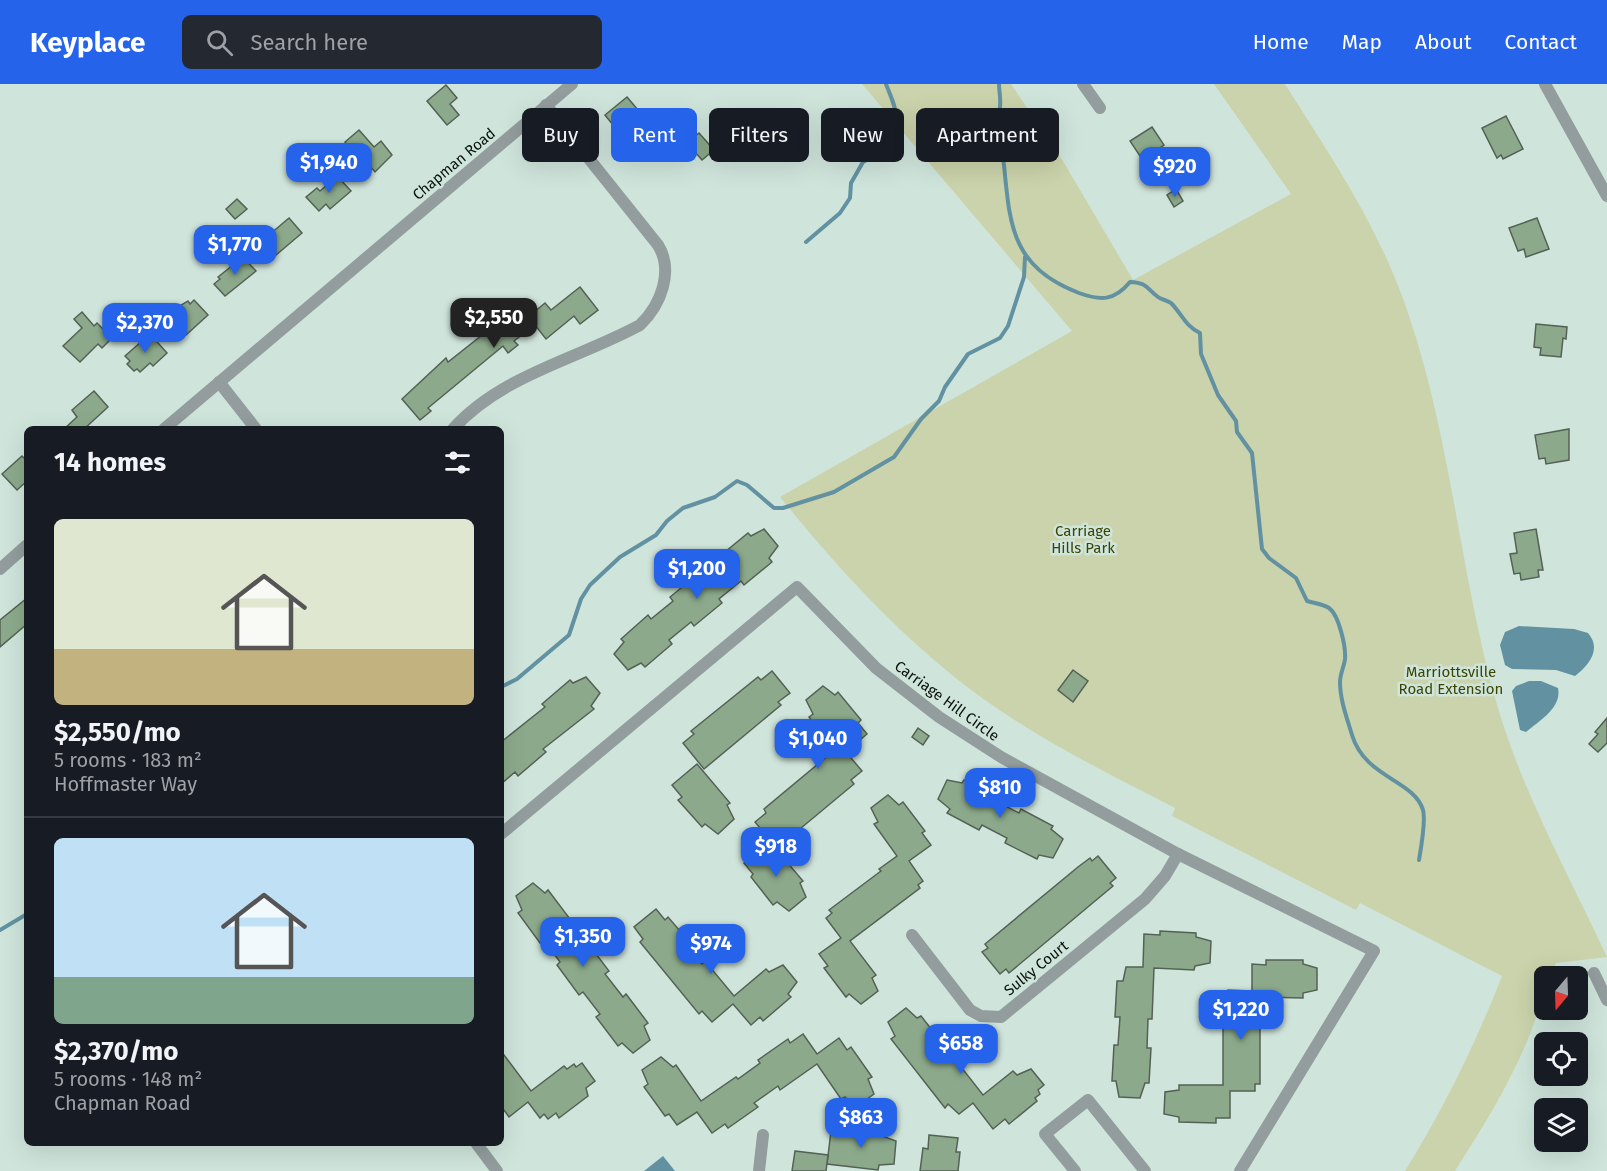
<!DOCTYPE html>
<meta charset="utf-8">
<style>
:root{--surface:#171b24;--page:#242831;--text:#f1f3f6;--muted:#9ea1a6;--line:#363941;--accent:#2563eb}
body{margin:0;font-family:"Fira Sans",sans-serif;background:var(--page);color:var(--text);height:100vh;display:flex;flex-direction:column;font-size:22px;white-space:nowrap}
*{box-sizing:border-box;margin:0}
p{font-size:20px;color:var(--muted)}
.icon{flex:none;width:33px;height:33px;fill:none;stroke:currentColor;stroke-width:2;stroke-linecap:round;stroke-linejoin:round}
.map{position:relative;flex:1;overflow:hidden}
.drawer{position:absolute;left:24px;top:342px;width:480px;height:720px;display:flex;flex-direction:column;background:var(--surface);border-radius:9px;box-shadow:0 6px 24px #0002}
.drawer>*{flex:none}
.banner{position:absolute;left:522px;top:24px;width:570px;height:54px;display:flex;gap:12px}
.needle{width:39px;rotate:199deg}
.controls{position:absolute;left:1534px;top:882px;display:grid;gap:12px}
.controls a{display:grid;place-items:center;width:54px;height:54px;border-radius:9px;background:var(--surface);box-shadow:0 6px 24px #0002;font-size:30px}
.price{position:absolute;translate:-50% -51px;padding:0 14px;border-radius:12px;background:var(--accent);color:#fff;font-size:20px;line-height:39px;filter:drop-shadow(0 2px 3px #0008)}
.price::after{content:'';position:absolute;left:50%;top:36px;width:18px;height:14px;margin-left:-9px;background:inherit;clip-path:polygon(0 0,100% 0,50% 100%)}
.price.selected{background:#222;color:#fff}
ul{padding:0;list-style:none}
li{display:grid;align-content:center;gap:12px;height:318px;padding:0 30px}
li+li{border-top:2px solid var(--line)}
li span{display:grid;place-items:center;height:186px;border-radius:9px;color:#555}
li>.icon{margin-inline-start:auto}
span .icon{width:108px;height:108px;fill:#fffc;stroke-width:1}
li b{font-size:26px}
h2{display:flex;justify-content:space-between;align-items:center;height:72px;padding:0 30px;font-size:26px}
.chip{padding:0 21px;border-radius:9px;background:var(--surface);box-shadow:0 6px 24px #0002;font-size:21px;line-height:54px}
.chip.selected{background:var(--accent);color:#fff}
header{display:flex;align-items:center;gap:36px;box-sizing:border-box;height:84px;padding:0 30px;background:var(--accent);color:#fff}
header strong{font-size:28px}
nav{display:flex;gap:33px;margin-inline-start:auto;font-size:21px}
.search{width:420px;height:54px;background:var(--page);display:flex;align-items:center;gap:15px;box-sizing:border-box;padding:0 21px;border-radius:9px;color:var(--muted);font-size:22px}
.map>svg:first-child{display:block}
.green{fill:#cad3ab}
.water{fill:#6292a1}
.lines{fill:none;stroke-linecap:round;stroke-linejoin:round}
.stream{stroke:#6292a1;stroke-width:4}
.building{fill:#8caa8b;stroke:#546154;stroke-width:1.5}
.street{stroke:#939d9d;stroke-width:12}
.labels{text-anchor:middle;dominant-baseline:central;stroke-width:5;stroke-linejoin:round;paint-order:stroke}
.street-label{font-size:15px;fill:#09100d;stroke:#cfe5dc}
.park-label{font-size:15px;fill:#3b4500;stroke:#cfe5dc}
</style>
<header>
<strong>Keyplace</strong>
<div class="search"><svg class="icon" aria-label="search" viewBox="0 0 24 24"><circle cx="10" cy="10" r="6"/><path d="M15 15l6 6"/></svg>Search here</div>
<nav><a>Home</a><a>Map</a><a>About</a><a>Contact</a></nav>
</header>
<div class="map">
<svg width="1607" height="1087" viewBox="0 0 1607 1087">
<rect width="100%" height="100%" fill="#cfe5dc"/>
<path class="green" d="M862,0H1011L1063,77L1133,196L1291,110L1214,0H1285C1333,76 1381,146 1409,232C1451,356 1460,488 1495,614C1521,706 1567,787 1607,873L1556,879L1551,892H1545C1545,914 1537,930 1530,950C1510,1000 1484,1041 1455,1087H1405C1444,1024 1475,961 1502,892L1360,819L1356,826L1172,732L1175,724C1109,690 1042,657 982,614C904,557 840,487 780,413L1072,247Z"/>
<g class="water">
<path d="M1519,542L1574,545L1588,549C1602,565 1589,581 1575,592L1556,586L1512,585L1505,581L1500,561L1505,548Z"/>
<path d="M1529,597H1541L1558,604C1562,624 1540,636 1526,648L1520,646L1512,607L1516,602Z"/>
<polygon points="663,1072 675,1087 644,1087"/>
</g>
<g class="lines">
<g class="stream">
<path d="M999,0C999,7 1001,15 1000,23C1000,30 996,38 996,45C996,58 1003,69 1004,81C1010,143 1012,183 1079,209C1101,217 1114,217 1130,198C1148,199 1146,204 1158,213C1162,216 1167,216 1171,219C1182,230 1185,242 1200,249L1201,270L1218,311L1236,337L1237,348L1252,369L1262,465L1269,474L1296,494L1307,517C1313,519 1323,520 1329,524C1339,531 1346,563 1345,575C1344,583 1340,590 1340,598C1340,616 1347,634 1352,651C1365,694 1414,696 1423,726C1426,737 1421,764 1419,776"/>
<path d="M806,158L840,129L850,114L851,99L863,78L887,65C902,35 897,28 886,0"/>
<polyline points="501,603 517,595 569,551 581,515 590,501 620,473 656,451 667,437 683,424 715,413 737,397 747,401 774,424 783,424 834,408 894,373 921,335 939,317 945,303 968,270 1000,254 1008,242 1024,193 1025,173"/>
<polyline points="0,846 27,830"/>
</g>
</g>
<g class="building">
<polygon points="446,1 457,14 450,20 459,31 447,41 427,17"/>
<polygon points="627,13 638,26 617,46 605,31"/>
<polygon points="1506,32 1523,65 1503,75 1501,71 1497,74 1482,44"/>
<polygon points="1152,43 1164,61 1157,66 1159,68 1144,78 1130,57"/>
<polygon points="359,46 374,63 381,57 392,71 375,88 360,70 357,73 345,58"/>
<polygon points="699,49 714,66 702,76 687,59"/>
<polygon points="337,92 351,107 330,125 326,120 319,127 306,113 317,104 320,107"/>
<polygon points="1176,105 1183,117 1174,123 1167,111"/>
<polygon points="237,115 247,125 235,135 226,125"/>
<polygon points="289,134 302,149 276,171 263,156"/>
<polygon points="1537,134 1549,165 1526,173 1524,165 1518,167 1509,144"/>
<polygon points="243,173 256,187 225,212 214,200 220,195 218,193"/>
<polygon points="580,203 598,226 580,240 574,232 546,255 535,241 514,257 518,261 508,269 503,262 428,324 431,327 420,336 402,315 446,274 448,278 506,232 515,244 545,219 551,226"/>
<polygon points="194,216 208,231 186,251 172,237 177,233 173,228 181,221 188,217 190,220"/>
<polygon points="82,228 94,242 97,239 112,254 102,264 98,260 80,278 63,262 82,244 74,235"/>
<polygon points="1536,240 1567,243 1566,255 1563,254 1561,273 1540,271 1541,264 1534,263"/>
<polygon points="150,250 167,269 153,282 150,279 140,288 137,285 134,287 127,280 130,277 125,272"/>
<polygon points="94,307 108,323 84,345 64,345 77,333 72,326"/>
<polygon points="1569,345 1569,376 1546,380 1545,374 1539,375 1535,351"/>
<polygon points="22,372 27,377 27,397 17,406 2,390"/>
<polygon points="764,445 778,462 769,474 772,478 744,501 741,497 719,515 722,519 694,542 691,538 669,556 672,560 645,583 641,579 628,586 614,570 624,558 621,555 648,531 651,535 673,517 670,513 698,490 700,494 723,475 720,472 748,449 751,452"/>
<polygon points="1536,445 1543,486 1538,486 1539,493 1521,496 1520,489 1514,490 1510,470 1517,469 1514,449"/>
<polygon points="27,514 27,540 0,563 0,536"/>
<polygon points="1073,586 1088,597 1073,618 1058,606"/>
<polygon points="772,587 790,609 778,618 781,621 704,685 683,659 694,650 691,647 758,593 761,596"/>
<polygon points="586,593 600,609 591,622 594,625 543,665 546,668 518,692 515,688 501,700 501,658 545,623 542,620 570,596 573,599"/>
<polygon points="823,602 835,611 838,608 861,636 858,639 867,650 846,668 862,687 851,696 854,700 777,764 755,738 766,729 764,725 836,665 809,633 813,630 806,616"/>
<polygon points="1607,634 1607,659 1598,668 1589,660 1598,650 1595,648"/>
<polygon points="918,644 929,652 923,661 912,653"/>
<polygon points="697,680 730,719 727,721 734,735 718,750 705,740 702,743 678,716 682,713 672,701"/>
<polygon points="947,696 962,699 964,696 996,712 994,716 1019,729 1021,725 1053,742 1051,745 1063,755 1053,774 1039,771 1037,775 1005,759 1007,754 982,741 979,746 947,729 950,725 938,715"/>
<polygon points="888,711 899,721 903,718 925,747 922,749 931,761 909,777 923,797 918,801 920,804 850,857 876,891 872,894 878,907 861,920 849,910 846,913 824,884 828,882 819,870 841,854 826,834 832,829 829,826 881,787 879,785 897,772 874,740 878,738 871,724"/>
<polygon points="770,758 803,797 800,799 806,813 789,827 777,818 773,821 751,793 753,790 744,779"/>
<polygon points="1098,772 1116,794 1110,799 1113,802 1009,889 1006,885 1000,890 982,868 988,864 985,860 1078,783 1090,774 1092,777"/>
<polygon points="533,799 545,809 548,806 570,835 566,838 583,860 587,858 609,887 605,890 623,913 626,910 648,939 644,942 650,956 633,969 622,959 618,962 596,933 600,930 583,908 579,911 557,881 560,878 544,856 540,859 518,829 522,826 516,812"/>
<polygon points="656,825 665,836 668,833 692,861 688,864 702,880 705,877 734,912 766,885 769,888 783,881 797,898 788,910 791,913 763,937 760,933 751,941 733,920 712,938 702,927 699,930 640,858 643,855 634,843"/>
<polygon points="1160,847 1196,849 1196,853 1211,857 1210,879 1195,882 1194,886 1154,884 1152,935 1148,935 1147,964 1151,964 1149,999 1145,999 1140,1014 1119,1013 1116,997 1112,997 1114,961 1118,961 1120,933 1115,933 1117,897 1123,897 1126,883 1143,883 1144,850 1160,851"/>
<polygon points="1266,876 1303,876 1303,880 1317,884 1317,906 1303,909 1303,914 1260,913 1260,1000 1255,1000 1255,1007 1230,1007 1230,1034 1216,1034 1216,1039 1179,1038 1179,1033 1164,1030 1165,1008 1179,1006 1179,1001 1223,1001 1223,914 1228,914 1228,906 1252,907 1252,880 1266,881"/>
<polygon points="906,924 917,934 921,932 983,1011 1013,987 1017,991 1031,985 1044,1001 1038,1006 1040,1010 1035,1014 1037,1017 1009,1040 1005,1035 993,1045 973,1019 959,1030 948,1020 945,1024 891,955 895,952 888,938"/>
<polygon points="803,950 817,970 839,954 847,966 851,963 872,993 868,995 874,1010 856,1023 845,1013 841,1015 817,980 780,1006 778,1002 754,1019 758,1023 728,1044 725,1040 712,1049 697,1028 677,1041 669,1030 665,1032 644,1003 648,1000 642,986 661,973 673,983 676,981 701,1017 736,993 738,995 760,979 758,976 788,955 790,959"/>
<polygon points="501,967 531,1007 564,982 567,985 574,980 576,983 582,979 595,997 586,1004 588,1012 559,1034 556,1029 548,1035 544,1030 540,1034 528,1018 509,1033 501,1022"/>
<polygon points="846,1044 882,1048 882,1052 896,1057 894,1080 879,1081 878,1086 827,1080 831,1047 846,1049"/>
<polygon points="929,1051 958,1054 956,1068 960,1068 958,1087 920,1087 923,1064 928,1065"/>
<polygon points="795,1067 828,1071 826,1087 792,1087"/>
</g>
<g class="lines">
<g class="street">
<polyline points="1083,0 1100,24"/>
<polyline points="1545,0 1607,112"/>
<polyline points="219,298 256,345"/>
<polyline points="164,345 572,0"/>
<path d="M453,345C501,291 578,275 640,241C661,221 674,187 658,161L546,21"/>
<polyline points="0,485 27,461"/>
<polyline points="501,750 797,503 876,584 939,633 1001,673 1178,770 1374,867 1240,1087"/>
<polyline points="912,851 970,926 981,932 1001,933 1145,815 1165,792 1178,770"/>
<polyline points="1594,889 1607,916"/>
<polyline points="476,1059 497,1087"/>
<polyline points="759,1087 763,1051"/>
<polyline points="1075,1087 1045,1050 1088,1016 1145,1087"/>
</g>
</g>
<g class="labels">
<g class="street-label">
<text transform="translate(454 80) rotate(-40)">Chapman Road</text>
<text transform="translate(947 617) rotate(36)">Carriage Hill Circle</text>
<text transform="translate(1036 884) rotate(-39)">Sulky Court</text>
</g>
<g class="park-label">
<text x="1083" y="447">Carriage<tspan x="1083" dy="17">Hills Park</tspan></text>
<text x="1451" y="588">Marriottsville<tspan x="1451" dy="17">Road Extension</tspan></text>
</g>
</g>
</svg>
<div class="controls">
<a><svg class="needle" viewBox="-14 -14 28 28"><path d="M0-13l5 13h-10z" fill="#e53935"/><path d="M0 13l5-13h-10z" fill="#9ea1a6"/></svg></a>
<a><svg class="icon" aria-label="locate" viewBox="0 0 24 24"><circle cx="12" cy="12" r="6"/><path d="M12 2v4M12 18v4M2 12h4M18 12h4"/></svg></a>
<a><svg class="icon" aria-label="layers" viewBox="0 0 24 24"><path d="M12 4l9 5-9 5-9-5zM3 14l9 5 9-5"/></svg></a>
</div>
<b class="price" style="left:329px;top:110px">$1,940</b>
<b class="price" style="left:1175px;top:114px">$920</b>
<b class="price" style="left:235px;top:192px">$1,770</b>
<b class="price selected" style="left:494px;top:265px">$2,550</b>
<b class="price" style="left:145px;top:270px">$2,370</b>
<b class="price" style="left:697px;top:516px">$1,200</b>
<b class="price" style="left:818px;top:686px">$1,040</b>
<b class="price" style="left:1000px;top:735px">$810</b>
<b class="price" style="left:776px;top:794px">$918</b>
<b class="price" style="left:583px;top:884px">$1,350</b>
<b class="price" style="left:711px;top:891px">$974</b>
<b class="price" style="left:1241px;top:957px">$1,220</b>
<b class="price" style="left:961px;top:991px">$658</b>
<b class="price" style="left:861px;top:1065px">$863</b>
<div class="banner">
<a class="chip">Buy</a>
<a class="chip selected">Rent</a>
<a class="chip">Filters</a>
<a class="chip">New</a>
<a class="chip">Apartment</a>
</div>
<section class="drawer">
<h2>14 homes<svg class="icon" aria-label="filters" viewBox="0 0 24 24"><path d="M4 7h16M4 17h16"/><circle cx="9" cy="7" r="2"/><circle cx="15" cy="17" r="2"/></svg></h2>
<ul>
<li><span style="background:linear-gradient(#dfe7d0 70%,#c2b280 0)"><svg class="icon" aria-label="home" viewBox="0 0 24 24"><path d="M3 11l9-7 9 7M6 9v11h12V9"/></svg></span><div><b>$2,550/mo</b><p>5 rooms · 183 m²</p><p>Hoffmaster Way</p></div></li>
<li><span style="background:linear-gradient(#bfe0f5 75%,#7fa58c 0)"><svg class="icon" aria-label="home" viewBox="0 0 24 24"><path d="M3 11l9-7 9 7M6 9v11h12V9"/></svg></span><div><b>$2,370/mo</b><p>5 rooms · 148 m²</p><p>Chapman Road</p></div></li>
</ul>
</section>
</div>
